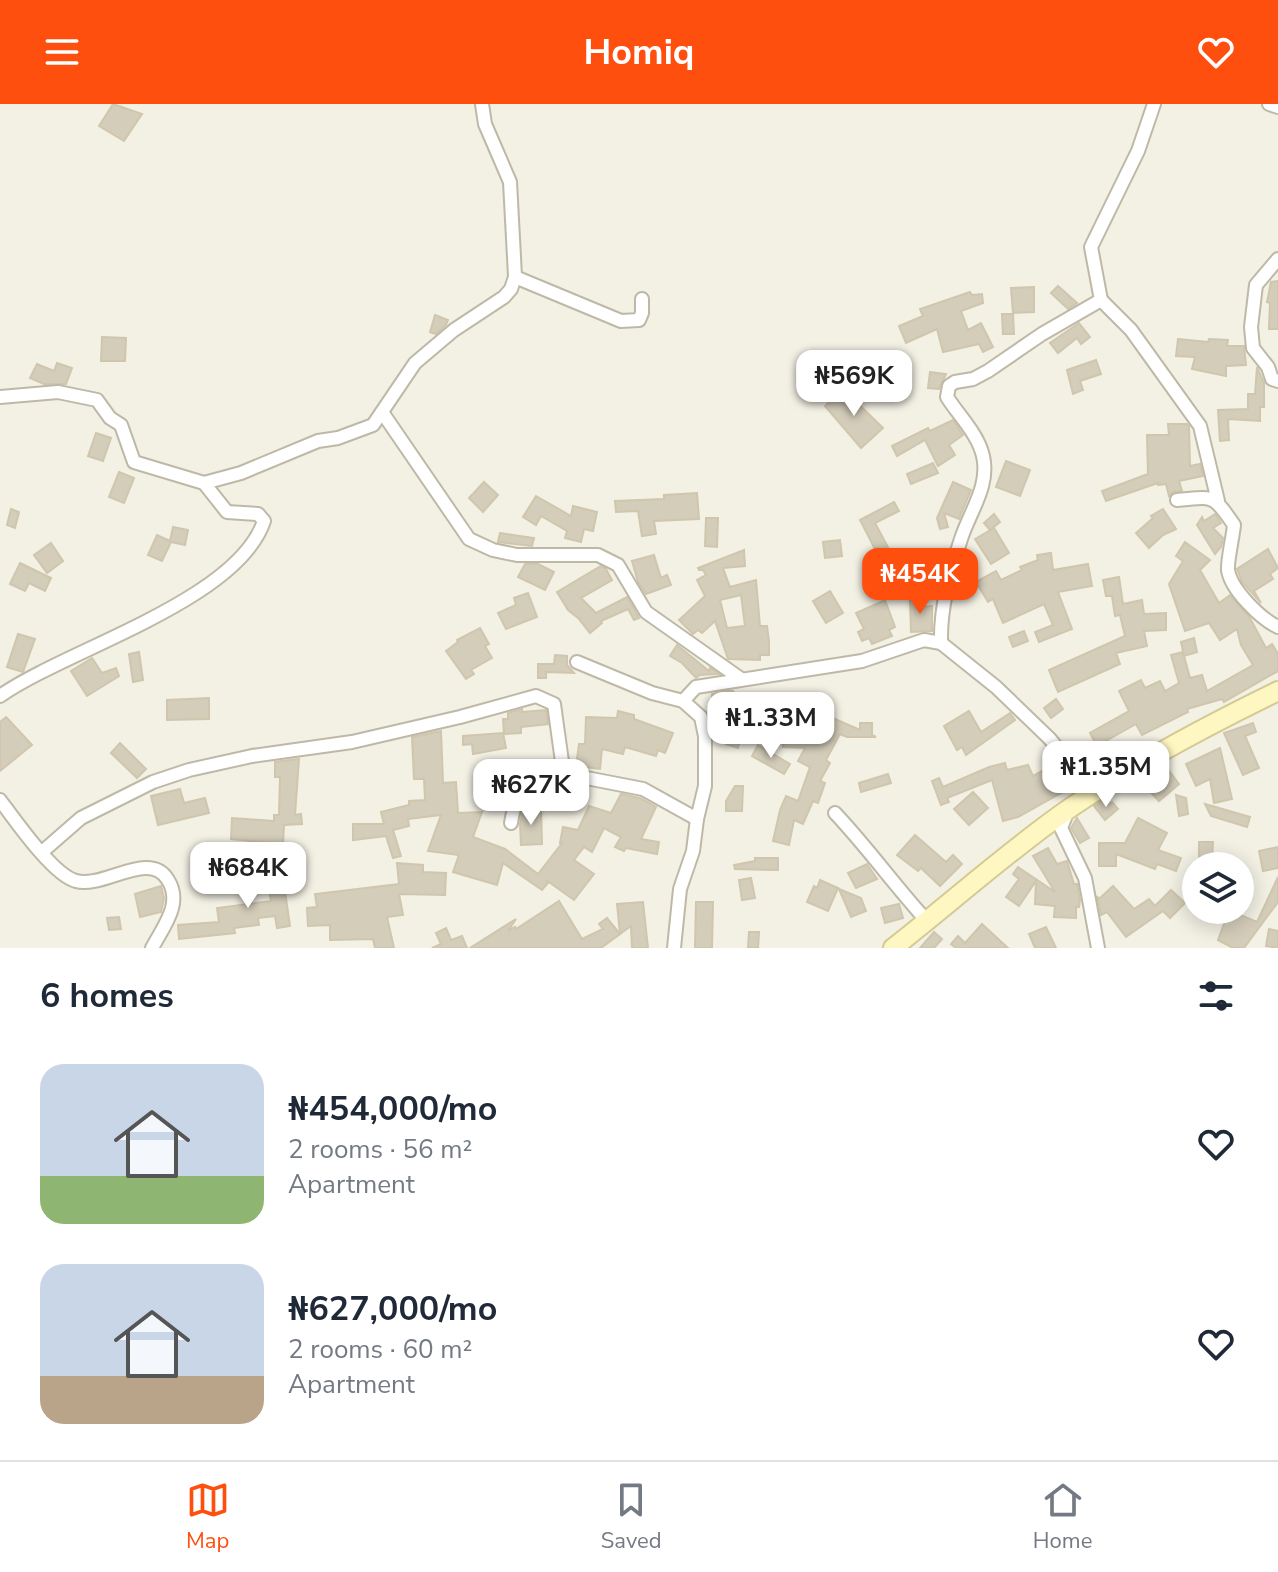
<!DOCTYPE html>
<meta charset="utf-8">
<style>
:root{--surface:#fff;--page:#f2f2f3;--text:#1f2937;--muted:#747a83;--line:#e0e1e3;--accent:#ff4f0f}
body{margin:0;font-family:"Nunito Sans",sans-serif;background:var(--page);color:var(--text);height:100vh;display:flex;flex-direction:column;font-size:30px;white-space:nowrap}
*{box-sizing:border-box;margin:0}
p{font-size:26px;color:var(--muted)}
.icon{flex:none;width:44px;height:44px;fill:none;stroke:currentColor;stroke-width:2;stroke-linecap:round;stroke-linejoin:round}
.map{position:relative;height:844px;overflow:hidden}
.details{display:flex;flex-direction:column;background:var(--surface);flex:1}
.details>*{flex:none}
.buttons{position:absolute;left:1182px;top:748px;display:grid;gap:16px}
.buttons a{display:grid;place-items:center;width:72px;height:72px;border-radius:50%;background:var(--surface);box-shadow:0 4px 20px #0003;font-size:40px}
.price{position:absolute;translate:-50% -68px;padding:0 18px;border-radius:16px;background:#fff;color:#222;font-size:26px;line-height:52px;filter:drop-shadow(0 2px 4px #0008)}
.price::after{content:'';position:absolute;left:50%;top:48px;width:24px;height:18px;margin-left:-12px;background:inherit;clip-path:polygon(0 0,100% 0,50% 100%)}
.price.active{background:var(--accent);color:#fff}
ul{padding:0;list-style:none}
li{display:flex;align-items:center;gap:24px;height:200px;padding:0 40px}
li span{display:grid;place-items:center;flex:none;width:224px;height:160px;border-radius:24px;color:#555}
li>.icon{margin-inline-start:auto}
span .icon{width:96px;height:96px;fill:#fffc;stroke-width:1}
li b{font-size:34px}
h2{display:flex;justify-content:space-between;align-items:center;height:96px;padding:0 40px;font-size:34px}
header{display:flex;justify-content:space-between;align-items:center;height:104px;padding:0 40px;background:var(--accent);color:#fff;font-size:36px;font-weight:700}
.dock{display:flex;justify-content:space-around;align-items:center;height:112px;border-top:2px solid var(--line);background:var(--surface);font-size:22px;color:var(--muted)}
.dock a{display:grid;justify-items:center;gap:4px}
.dock .active{color:var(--accent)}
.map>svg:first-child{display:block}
.building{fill:#d4cdba;stroke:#cfc6ad;stroke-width:2;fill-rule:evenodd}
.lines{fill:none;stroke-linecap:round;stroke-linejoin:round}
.street-casing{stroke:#beb9a7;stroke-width:16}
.secondary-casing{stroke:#d4ca93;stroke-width:22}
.street{stroke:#fff;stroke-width:12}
.secondary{stroke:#fff7c2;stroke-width:18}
</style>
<header><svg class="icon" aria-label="menu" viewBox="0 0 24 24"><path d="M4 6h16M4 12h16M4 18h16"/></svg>Homiq<svg class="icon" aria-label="heart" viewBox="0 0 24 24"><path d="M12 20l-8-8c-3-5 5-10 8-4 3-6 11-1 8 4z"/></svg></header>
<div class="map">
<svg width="1278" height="844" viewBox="0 0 1278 844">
<rect width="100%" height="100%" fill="#f3f0e4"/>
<g class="building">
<polygon points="113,0 142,10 124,37 99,22"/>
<polygon points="1278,177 1278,225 1269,225 1270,199 1267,198 1271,178"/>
<polygon points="1058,182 1077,199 1068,205 1051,189"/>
<polygon points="1034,183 1034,208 1013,209 1011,184"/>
<polygon points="970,188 972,191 982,190 983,199 961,207 968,226 981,219 993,243 983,248 979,240 943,248 937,225 906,239 899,222 923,212 920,205"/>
<polygon points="1002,210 1013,210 1014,230 1003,230"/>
<polygon points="435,211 448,216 446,221 436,230 430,228"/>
<polygon points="1079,219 1090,233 1081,240 1077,234 1058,249 1050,239"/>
<polygon points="102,233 126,234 125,257 101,257"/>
<polygon points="1178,235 1208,238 1209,235 1228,236 1227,242 1244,242 1246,261 1226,262 1226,272 1192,265 1195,253 1176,252"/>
<polygon points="1096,256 1101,270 1080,277 1083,286 1073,290 1067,266"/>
<polygon points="57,259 72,264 66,280 44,280 30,274 37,260 54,267"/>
<polygon points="1257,263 1264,279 1264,303 1260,303 1260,317 1228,315 1229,336 1220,337 1218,306 1248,305 1248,290 1255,290"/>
<polygon points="930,268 946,270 939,285 928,284"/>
<polygon points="843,285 883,324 861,344 825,302"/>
<polygon points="953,316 963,331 949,341 955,351 938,362 925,336 897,352 892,342 928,324 930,327"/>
<polygon points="1168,320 1187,320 1189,322 1190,362 1200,360 1203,372 1179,377 1182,387 1173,388 1169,392 1166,380 1158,381 1158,379 1106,397 1102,387 1148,370 1147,331 1169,331"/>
<polygon points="96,329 111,334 103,357 88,352"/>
<polygon points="1006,357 1030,366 1020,392 996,383"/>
<polygon points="933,359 938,369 911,380 907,370"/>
<polygon points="119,368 134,374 124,399 109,393"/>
<polygon points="484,378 498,391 483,408 469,394"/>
<polygon points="953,378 971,386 959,415 944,409 948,423 940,425 937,414"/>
<polygon points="697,389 699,415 654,417 656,430 642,432 638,407 616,408 615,397 664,395 664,391"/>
<polygon points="536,392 571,412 573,402 597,408 593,427 584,425 581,438 565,434 567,427 541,412 536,421 523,413"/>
<polygon points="894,398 899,407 875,419 891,449 894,448 898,455 912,450 923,472 876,491 868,479 891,467 881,450 878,451 860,416"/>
<polygon points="11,405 19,408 15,424 7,421"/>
<polygon points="1163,405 1176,425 1163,431 1149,444 1136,429 1153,414 1151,412"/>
<polygon points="994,410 1000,418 990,426 984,419"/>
<polygon points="1215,410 1221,419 1213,424 1223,434 1221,443 1215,450 1197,421 1202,413 1204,417"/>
<polygon points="706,414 718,414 717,443 705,442"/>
<polygon points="173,423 188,426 185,441 171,438 162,457 148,451 157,431 170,437"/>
<polygon points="994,424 1009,449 991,460 975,435"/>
<polygon points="500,429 534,434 532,442 498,438"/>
<polygon points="840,436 842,452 825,454 823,438"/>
<polygon points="1185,438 1210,456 1200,466 1219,499 1230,491 1250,514 1266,544 1272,540 1278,550 1278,567 1224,598 1222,595 1187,605 1188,608 1142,631 1136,620 1097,642 1090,629 1129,607 1119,587 1141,576 1145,584 1160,577 1165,587 1179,579 1171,551 1183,548 1190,574 1202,571 1207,587 1253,561 1241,541 1237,525 1220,536 1209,519 1185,527 1169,480 1183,457 1176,452"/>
<polygon points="51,439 63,457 47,469 34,451"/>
<polygon points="1268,445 1278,464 1270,470 1273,475 1254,487 1261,499 1242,478 1237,465"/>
<path d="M744,446L745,462L723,464L730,483L756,476L760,522H767L769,537V551H760V556L728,555L715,517L702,529L698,526L693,530L679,516L705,492L697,476L706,471L703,466H699L698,464ZM741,491L745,522L727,524L720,496Z"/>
<polygon points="1051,449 1053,466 1088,460 1092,482 1058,488 1072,525 1039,538 1035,528 1053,521 1044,500 1003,519 993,495 988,498 976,478 996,467 1001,476 1022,466 1020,463 1038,456 1037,451"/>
<polygon points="654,451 661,474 667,471 671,481 646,490 638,478 632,457"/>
<polygon points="20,459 51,474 45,487 29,479 25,487 10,480"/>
<polygon points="525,460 538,460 554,468 545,486 518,473"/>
<polygon points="601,462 606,465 612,476 581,494 596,509 627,493 639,514 634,516 628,505 601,517 602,519 590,529 578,514 568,506 557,488"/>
<polygon points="1119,473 1123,500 1142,496 1144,510 1166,509 1166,526 1144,527 1147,542 1116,549 1120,560 1058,588 1049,566 1125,532 1120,511 1115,512 1112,492 1106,492 1103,476"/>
<polygon points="830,487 843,509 826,519 813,497"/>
<polygon points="528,489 537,513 506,525 498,509 516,501 514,494"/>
<polygon points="910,493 923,493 924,503 932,502 932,527 911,528"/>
<polygon points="885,496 895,523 889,526 892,532 872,540 869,534 862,537 858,528 864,525 856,509"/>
<polygon points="480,524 489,540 485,542 492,554 471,566 474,570 466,575 446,547 458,538 457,536"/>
<polygon points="1024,527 1028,537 1013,543 1009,533"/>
<polygon points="18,530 35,535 23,568 7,563"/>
<polygon points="1194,534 1197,548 1184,552 1181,538"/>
<polygon points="677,541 709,567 710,564 719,570 700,571 696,574 682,559 670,552"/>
<polygon points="139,548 143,576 133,578 129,550"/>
<polygon points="555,551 567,552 567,561 574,569 546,568 546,574 538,574 538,560 554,560"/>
<polygon points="92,554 102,569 116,564 119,572 87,592 71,567"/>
<polygon points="727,587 733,587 733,597 712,597 712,590"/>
<polygon points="209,594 209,615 167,616 167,596"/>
<polygon points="1056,595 1063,605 1051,614 1044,604"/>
<polygon points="761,600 810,604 860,626 860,619 872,619 872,631 876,633 847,633 840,630 826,656 830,659 820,677 825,679 818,699 813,697 803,720 794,716 789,741 773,737 780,706 786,692 798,697 810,663 798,657 805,644 783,643 784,629 766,628 764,638 746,634 751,615 760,617"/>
<polygon points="522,605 522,608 546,606 548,620 521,623 521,629 504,630 503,615 508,615 508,609"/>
<polygon points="618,607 634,611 634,615 673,629 665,649 658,646 656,652 625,643 623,650 602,645 600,665 576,662 579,640 585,640 586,613 617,614"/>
<polygon points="969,607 981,628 1010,609 1015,616 966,651 962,643 957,646 944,622"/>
<polygon points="6,613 32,641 0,667 0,618"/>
<polygon points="1253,619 1256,628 1245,632 1259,664 1243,671 1224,629"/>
<polygon points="441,627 443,679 456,678 458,709 482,708 473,733 505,745 538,770 562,739 560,739 563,723 578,726 589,702 611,709 621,690 640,694 656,703 641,735 659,738 657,750 626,744 624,747 615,743 621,733 604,724 592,748 584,743 574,756 594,770 574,796 546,776 548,779 542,786 503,759 497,781 453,768 459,751 428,747 441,711 408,715 409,722 393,726 401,752 393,754 386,732 353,736 353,720 384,720 381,708 409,701 409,697 425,696 424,675 414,675 412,633"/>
<polygon points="729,628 741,632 738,644 726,640"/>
<polygon points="503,629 506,644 473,650 472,640 463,641 463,632"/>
<polygon points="120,639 146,665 137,674 111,649"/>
<polygon points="758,641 790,660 784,670 752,652"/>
<polygon points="1220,644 1232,695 1214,699 1210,675 1196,682 1186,660"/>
<polygon points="299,655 295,711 301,710 302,720 284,721 283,740 231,735 232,714 274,717 274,711 279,711 280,673 275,673 275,658"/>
<polygon points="490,659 515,662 513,680 505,679 504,686 487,683"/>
<polygon points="1005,659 1007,666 1028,661 1033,672 1057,659 1077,680 1018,713 1003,717 992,676 947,694 949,698 941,701 932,677 939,674 943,683 989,663"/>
<polygon points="1167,664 1179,680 1159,697 1146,683"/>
<polygon points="888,670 891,679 861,688 859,679"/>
<polygon points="735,682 743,682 742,707 726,707 726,697"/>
<polygon points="180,685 184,699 205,694 209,709 158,721 151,692"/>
<polygon points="973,688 988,704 969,721 954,705"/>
<polygon points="1176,691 1186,694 1188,710 1179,712"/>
<polygon points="1105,695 1108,701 1112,698 1118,705 1105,716 1094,702"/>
<polygon points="1205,700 1250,713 1247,723 1211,712"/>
<polygon points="541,705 542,740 521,741 520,720 523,706"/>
<polygon points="1077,714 1089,734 1080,739 1071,724"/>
<polygon points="1138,714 1167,729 1158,746 1181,754 1176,767 1157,760 1155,765 1116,750 1116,762 1099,762 1099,739 1125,739"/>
<polygon points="915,731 946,758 953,751 962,760 940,782 921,764 918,767 897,751"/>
<polygon points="1199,738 1213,738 1212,755 1199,755"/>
<polygon points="1278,743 1278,764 1263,767 1259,747"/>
<polygon points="1048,744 1057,760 1067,757 1074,780 1077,780 1080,796 1079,803 1076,803 1076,814 1054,813 1055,802 1035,800 1036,777 1019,802 1006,793 1019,775 1013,770 1018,763 1055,788 1033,752"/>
<polygon points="755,754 778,754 778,766 735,765 734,761 755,757"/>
<polygon points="397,759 423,761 423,768 446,769 445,791 399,790 403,811 387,813 394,844 375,844 373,835 330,836 330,821 308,822 307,804 317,803 315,790 399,780"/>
<polygon points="867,760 877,775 856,784 848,769"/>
<polygon points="265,762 292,762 292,774 283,774 290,822 277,824 275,812 258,814 259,821 234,824 235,829 179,835 178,821 219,818 217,804 271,797"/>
<polygon points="1278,773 1278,798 1244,844 1233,844 1218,836 1229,806 1257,818"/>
<polygon points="751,774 755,794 742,796 739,776"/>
<polygon points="820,776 838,784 828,807 807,798 814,782 817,784"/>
<polygon points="161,782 164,794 161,808 140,813 135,790"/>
<polygon points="1113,782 1134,805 1149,795 1155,802 1171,786 1185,799 1170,814 1163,807 1126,833 1107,808 1101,811 1097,792 1099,795"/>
<polygon points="839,785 861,794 866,807 851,813"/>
<polygon points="559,797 582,835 603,825 599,820 607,814 620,830 601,844 470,844 516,815 508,827 515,823 516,825"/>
<polygon points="643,798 648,844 632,844 631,822 620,830 617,800"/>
<polygon points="696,798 713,798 712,844 695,844"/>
<polygon points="899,800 903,814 885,819 881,804"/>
<polygon points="119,813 121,825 109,826 107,814"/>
<polygon points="982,820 1008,844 956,844 951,840 958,832 965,839"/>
<polygon points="1046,823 1056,844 1035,844 1029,830"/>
<polygon points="446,824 451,836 462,832 467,844 432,844 441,840 436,829"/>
<polygon points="1269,825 1278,827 1278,844 1266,842"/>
<polygon points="749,828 759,828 758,844 748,844"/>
<polygon points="934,828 942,835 934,844 920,844"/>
</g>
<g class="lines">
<g class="street-casing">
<g id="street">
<polyline points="1269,0 1278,3"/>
<polyline points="1278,155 1256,181 1251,223 1253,244 1268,263 1272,275 1278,277"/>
<polyline points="515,173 621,217 639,216 642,209 642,195"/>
<polyline points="1101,196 1131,226 1200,322 1218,397"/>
<path d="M0,293L58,288L97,296L110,314L121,321L134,358L204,379L227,408L258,410L264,417C237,497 67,545 0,592"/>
<polyline points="382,308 469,435 493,446 517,451 598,451 618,461 646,508 741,575"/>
<polyline points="204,379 241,369 318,337 338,334 373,321 415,259 454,226 504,193 511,185 515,173 514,153 510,78 485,20 482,0"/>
<path d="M1177,396C1214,393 1212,389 1234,421C1233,432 1227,458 1228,466C1231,486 1261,515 1278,523"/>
<path d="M941,539C940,504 950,468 961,435C970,407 990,382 983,352C978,330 959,312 947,293L949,282L955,278L973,275L988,267L1042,230L1101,196L1091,143L1138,47L1154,0"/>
<polyline points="577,558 652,589 683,597 701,613 705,632 705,682 697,715 693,747 680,785 674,844"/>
<polyline points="683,597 696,583 862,557 924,536 941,539 996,583 1050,635 1073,664 1104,681"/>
<path d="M0,696C15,716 53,771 76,777C103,785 150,745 168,776C183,800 163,823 152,844"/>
<polyline points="1068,706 1061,724 1085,774 1098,844"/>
<path d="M835,709C868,744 895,782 927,817"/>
<path d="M511,719C517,678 534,678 571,671"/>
<polyline points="42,748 81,714 153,678 189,666 252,652 352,638 460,613 536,592 554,600 563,665 571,671 643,685 697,715"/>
</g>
</g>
<g class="secondary-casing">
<path id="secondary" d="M893,844C952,798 1008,747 1070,704C1136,659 1206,622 1278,587"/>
</g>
<use href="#street" class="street"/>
<use href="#secondary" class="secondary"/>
</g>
</svg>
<div class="buttons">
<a><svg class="icon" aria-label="layers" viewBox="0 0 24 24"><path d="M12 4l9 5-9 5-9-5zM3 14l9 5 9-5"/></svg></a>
</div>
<b class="price" style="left:854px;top:314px">₦569K</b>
<b class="price active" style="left:920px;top:512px">₦454K</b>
<b class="price" style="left:771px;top:656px">₦1.33M</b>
<b class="price" style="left:1106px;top:705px">₦1.35M</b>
<b class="price" style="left:531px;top:723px">₦627K</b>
<b class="price" style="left:248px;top:806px">₦684K</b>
</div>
<section class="details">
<h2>6 homes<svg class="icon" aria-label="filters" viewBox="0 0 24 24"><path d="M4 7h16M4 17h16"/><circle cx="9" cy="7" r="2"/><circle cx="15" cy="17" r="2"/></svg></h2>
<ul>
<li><span style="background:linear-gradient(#c9d6e8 70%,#8fb573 0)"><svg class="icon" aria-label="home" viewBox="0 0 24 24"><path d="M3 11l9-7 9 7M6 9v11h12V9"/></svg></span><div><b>₦454,000/mo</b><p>2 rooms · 56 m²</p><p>Apartment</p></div><svg class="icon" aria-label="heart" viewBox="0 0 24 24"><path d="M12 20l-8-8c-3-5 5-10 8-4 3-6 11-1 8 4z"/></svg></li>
<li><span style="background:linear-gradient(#c9d6e8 70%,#b9a48a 0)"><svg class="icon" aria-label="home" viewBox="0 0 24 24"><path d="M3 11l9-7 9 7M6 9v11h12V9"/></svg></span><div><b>₦627,000/mo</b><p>2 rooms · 60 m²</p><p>Apartment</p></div><svg class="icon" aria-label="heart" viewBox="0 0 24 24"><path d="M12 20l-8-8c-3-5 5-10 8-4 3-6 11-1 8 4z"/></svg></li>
</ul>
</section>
<nav class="dock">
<a class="active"><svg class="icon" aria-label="map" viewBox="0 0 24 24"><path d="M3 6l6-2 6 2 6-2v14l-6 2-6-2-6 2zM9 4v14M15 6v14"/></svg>Map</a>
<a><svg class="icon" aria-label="saved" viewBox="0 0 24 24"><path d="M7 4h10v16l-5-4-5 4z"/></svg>Saved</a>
<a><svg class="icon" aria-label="home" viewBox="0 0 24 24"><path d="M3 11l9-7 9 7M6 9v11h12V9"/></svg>Home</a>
</nav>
